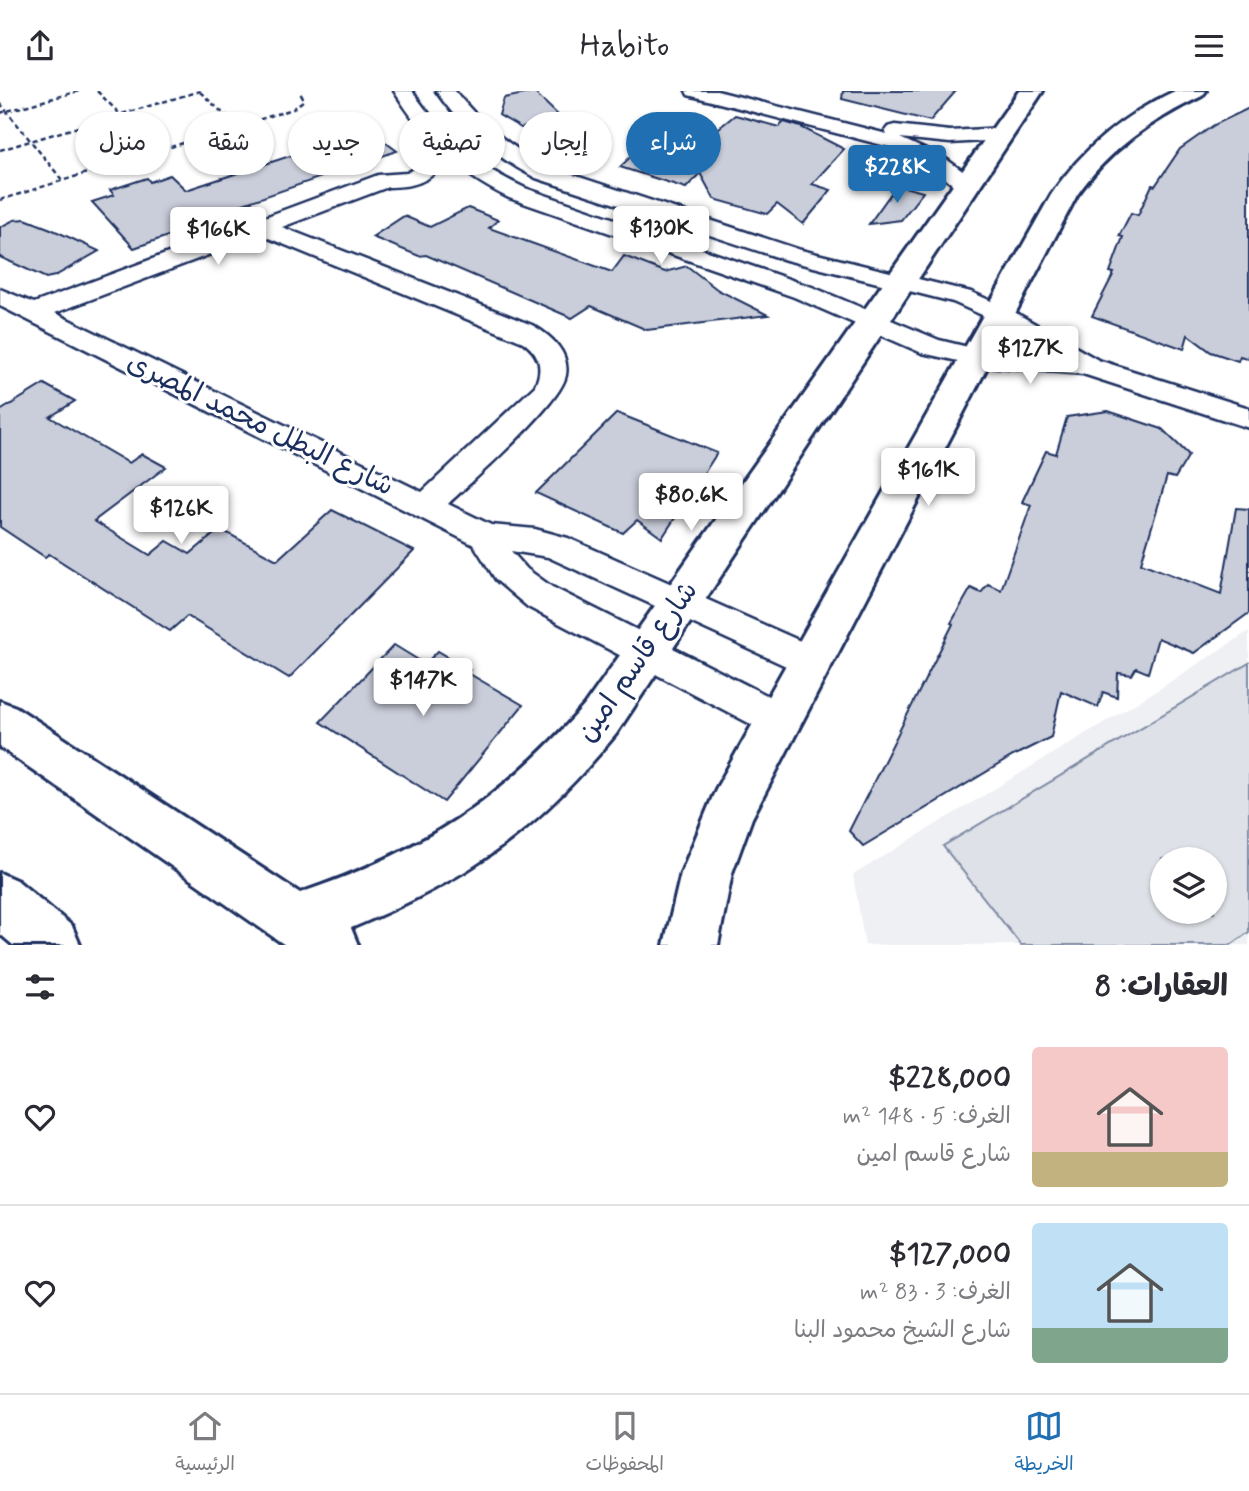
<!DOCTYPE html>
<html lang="ar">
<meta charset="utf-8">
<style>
:root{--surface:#fff;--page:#f7f7f7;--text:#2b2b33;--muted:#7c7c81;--line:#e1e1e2;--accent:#1f6fb2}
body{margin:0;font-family:Mynerve,"Playpen Sans Arabic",sans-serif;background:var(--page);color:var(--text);direction:rtl;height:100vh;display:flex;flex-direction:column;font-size:26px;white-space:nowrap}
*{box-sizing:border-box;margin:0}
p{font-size:23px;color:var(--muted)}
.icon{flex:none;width:38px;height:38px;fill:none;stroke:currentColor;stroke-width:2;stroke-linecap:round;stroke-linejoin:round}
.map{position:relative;height:854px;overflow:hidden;direction:ltr}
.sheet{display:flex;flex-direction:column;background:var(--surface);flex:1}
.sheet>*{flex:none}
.banner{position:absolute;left:21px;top:21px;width:700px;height:63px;direction:rtl;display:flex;gap:14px}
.fabs{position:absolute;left:1150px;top:756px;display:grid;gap:14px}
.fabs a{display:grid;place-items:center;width:77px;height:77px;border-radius:50%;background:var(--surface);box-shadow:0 2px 5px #0004;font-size:35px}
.price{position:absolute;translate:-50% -60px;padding:0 16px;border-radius:7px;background:#fff;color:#222;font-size:23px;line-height:46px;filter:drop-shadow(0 2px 4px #0008)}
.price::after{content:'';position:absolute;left:50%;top:42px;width:21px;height:16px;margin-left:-10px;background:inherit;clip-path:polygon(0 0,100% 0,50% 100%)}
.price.on{background:var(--accent);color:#fff}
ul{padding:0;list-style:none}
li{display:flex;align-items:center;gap:21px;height:175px;padding:0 21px}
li+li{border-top:2px solid var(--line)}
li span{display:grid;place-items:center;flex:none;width:196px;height:140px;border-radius:7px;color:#555}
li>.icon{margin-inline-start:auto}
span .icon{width:84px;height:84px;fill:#fffc;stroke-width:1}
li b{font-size:30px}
h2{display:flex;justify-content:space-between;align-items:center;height:84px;padding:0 21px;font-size:30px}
.tag{padding:0 24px;border-radius:32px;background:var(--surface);box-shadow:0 2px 5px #0004;font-size:24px;line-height:63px}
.tag.on{background:var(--accent);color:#fff}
header{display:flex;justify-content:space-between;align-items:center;height:91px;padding:0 21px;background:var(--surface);font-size:32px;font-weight:600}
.tab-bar{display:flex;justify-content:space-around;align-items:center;height:98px;border-top:2px solid var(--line);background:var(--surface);font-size:19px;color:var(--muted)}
.tab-bar a{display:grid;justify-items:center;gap:4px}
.tab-bar .on{color:var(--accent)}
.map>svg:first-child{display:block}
.built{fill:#eff0f4;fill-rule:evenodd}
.green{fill:#dee1e7;stroke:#7c88a2;stroke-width:2;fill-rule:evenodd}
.building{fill:#caceda;stroke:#1b2f5e;stroke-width:2}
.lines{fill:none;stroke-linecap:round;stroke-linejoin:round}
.minor-casing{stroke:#1b2f5e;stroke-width:5}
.major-casing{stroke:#1b2f5e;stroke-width:6}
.path{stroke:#1b2f5e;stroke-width:2.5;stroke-dasharray:5 3.5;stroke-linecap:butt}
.minor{fill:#fff;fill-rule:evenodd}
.major{fill:#fff;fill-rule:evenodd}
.labels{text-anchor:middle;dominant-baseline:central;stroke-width:6;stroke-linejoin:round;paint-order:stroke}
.street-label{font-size:28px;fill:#1b2f5e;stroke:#fff}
</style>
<header><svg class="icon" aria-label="menu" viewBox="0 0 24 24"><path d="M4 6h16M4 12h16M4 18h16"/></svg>Habito<svg class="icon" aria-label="share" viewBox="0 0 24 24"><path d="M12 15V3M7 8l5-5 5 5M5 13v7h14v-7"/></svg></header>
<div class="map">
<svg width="1249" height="854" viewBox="0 0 1249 854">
<rect width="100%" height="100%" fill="#fff"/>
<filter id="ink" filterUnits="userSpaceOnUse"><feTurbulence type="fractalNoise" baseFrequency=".0143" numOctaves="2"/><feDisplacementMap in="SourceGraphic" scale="14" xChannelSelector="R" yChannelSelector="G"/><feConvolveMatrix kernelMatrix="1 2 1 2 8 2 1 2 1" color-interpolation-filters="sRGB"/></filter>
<g filter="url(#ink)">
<path class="built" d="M1249,540V854H865L853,784L1159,598ZM1162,768H1214V821H1162Z"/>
<path class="green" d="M1249,572V841L1231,854H1021L943,755ZM1162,768H1214V821H1162Z"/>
<g class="building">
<polygon points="843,0 956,0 930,30 842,8"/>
<polygon points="534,1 559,25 553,27 556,29 521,37 499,24 504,7"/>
<polygon points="1249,17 1249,268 1240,265 1238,270 1211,261 1188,244 1184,258 1092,225 1114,182 1110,181 1123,146 1119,145 1131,122 1138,124 1152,94 1155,95 1180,58 1214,34"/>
<polygon points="735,24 779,36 784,31 801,36 844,58 812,93 831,99 803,133 777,113 767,123 714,108 700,82 686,97 620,76 651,46 693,58"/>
<polygon points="369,39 397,60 211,124 216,128 134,157 92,111 114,104 110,99 147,87 150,91 170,84 186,99"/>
<polygon points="897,94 923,101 901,129 869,133"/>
<polygon points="468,117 498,129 489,137 612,181 624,165 665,181 687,175 718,199 768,224 647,239 591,215 572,227 426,164 419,165 372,146 404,125 430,136"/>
<polygon points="25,128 51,138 99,160 55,185 46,187 0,166 0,136 14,129"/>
<polygon points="44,293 75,310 50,326 129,372 142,363 166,376 94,430 150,464 167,450 190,463 220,438 277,469 332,419 414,460 289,587 187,525 170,540 49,463 45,466 0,436 0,320"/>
<polygon points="1108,320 1162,338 1189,364 1175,387 1167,385 1141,472 1221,503 1236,417 1249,418 1249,522 1194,562 1158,547 1148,582 1136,577 1132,584 1118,582 1117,606 1103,601 1098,616 1061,600 1051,646 1013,665 863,755 849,740 953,533 951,532 971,497 981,502 988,493 1001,499 1031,414 1022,411 1046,360 1056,363 1067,326"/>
<polygon points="617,322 717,362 662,447 637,429 623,442 536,402"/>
<polygon points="394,554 425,573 438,560 470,579 468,582 523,614 444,711 320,631"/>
</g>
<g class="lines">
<g class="minor-casing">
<g id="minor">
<path d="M394,0H412C445,47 473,73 525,97L812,196L939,249L976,258L1050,264L991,228L953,211L786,169L536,87C495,66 462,38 436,0H455C482,34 512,58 552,77L801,159L971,201L1009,218L1098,269L1249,317V337L1083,283L976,274L922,262L794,206L509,107C454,80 427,51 394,0Z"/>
<polygon points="686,0 717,0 887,43 885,40 888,36 895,34 950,40 1002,37 1009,39 1012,43 1009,47 1002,49 950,52 900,47 946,68 975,89 978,94 975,99 959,99 932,76 894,57 688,4"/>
<path d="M432,66L439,68L443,72C430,92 411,96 388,96L282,136L532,234C550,244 570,261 566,284C561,313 473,389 448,413L491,434L535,438L568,447L823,560L828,571L823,582L810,586L548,466L511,460L527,478L552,496L792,617L798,629L792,641L779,646L766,641L528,516L496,489L474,454L0,215V198L34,212L378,84L407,82L416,77L425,68ZM261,144L523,251C539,263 544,276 535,295L422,401L55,222Z"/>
</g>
</g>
<g class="major-casing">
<g id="major">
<path d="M1019,0H1043L616,643C535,742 468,788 351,837L358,854H285L0,656V610L16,616L300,802C421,761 499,711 584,615Z"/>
<path d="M1175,0H1206L1202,5C1152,29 1109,58 1077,104L752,727L732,782L718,854H664L681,782L716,698L1051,104C1083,57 1123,24 1175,0Z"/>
<polygon points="0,782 18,790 72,835 80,854 13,854 0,843"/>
</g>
</g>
<g class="path">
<polyline points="97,0 157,60"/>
<polyline points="200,1 237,35"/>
<polyline points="0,12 63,90"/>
<polyline points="0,22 79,0"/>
<polyline points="0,59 200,0"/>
<polyline points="0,109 293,18 304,9 299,0"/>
</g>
<use href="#minor" class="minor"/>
<use href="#major" class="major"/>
</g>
</g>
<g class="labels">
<g class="street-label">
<text transform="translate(260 334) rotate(26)">شارع البطل محمد المصرى</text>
<text transform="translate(638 571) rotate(-55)">شارع قاسم امين</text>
</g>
</g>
</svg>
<div class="fabs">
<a><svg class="icon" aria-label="layers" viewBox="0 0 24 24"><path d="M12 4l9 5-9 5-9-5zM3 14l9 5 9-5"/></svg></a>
</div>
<b class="price on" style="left:897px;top:114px">$228K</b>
<b class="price" style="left:661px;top:175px">$130K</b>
<b class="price" style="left:218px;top:176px">$166K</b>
<b class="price" style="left:1030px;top:295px">$127K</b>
<b class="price" style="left:928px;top:417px">$161K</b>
<b class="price" style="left:691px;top:442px">$80.6K</b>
<b class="price" style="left:181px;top:455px">$126K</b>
<b class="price" style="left:423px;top:627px">$147K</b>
<div class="banner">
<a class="tag on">شراء</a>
<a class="tag">إيجار</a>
<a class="tag">تصفية</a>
<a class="tag">جديد</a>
<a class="tag">شقة</a>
<a class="tag">منزل</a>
</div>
</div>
<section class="sheet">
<h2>العقارات: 8<svg class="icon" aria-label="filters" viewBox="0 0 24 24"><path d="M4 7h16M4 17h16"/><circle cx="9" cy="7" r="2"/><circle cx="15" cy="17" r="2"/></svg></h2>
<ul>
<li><span style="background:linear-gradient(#f6c9c9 75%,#c2b280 0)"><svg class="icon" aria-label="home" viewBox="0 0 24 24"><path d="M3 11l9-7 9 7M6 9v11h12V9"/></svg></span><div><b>$228,000</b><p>الغرف: 5 · 148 m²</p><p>شارع قاسم امين</p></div><svg class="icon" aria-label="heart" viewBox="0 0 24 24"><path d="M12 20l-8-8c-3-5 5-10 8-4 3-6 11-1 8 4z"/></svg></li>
<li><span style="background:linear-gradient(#bfe0f5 75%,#7fa58c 0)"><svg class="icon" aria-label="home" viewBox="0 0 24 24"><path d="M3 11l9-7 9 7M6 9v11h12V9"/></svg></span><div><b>$127,000</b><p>الغرف: 3 · 83 m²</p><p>شارع الشيخ محمود البنا</p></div><svg class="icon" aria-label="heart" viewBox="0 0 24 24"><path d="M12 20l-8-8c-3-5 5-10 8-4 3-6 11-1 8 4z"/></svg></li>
</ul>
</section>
<nav class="tab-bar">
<a class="on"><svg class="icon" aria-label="map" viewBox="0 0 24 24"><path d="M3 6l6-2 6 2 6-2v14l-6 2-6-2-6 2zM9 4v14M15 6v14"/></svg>الخريطة</a>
<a><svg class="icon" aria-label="saved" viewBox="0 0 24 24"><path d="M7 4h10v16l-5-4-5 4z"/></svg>المحفوظات</a>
<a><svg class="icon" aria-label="home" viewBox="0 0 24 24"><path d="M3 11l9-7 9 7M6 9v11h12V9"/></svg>الرئيسية</a>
</nav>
